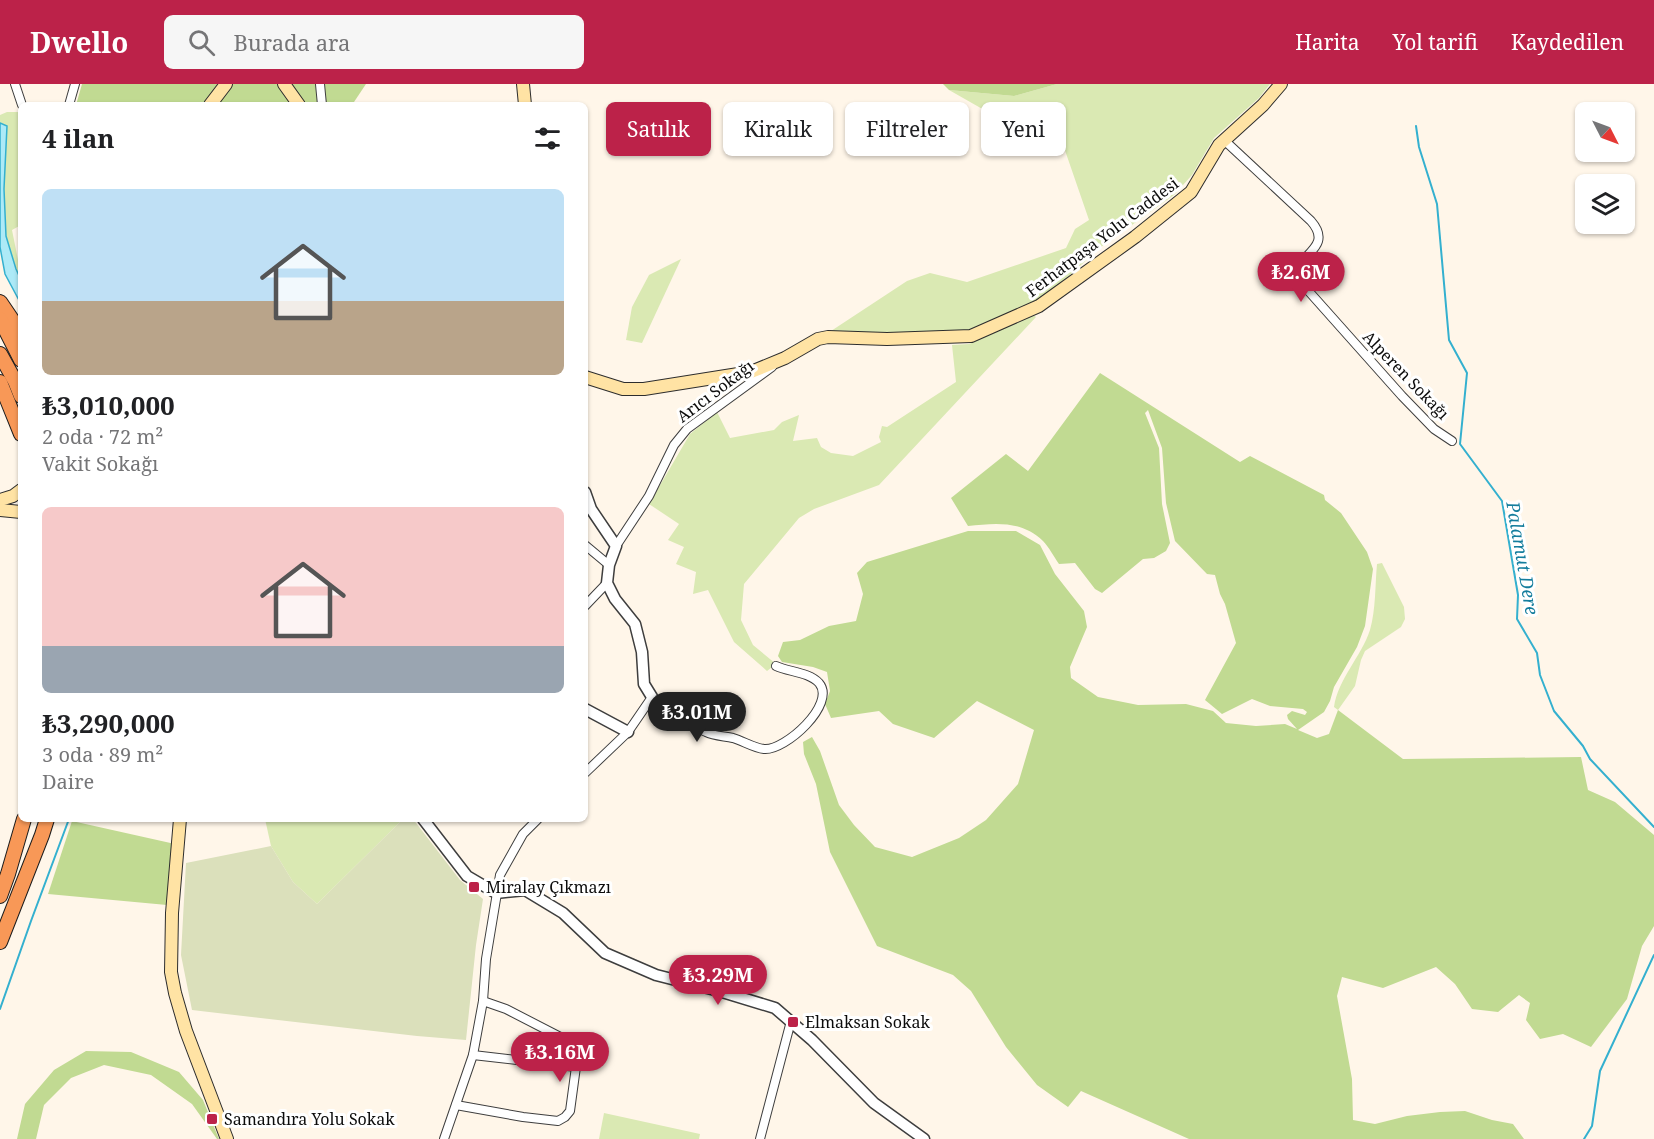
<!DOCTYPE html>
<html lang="tr">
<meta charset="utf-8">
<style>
:root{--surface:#fff;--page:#f6f6f6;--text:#202124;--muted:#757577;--accent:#bc2249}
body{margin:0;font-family:"Noto Serif",serif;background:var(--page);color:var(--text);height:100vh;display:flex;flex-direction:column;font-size:22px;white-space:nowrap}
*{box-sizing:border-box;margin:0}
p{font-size:20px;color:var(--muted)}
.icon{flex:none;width:33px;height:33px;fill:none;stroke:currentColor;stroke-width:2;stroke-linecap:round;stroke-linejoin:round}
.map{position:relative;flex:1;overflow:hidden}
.side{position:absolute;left:18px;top:18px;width:570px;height:720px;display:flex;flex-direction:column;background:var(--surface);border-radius:9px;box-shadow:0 2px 4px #0004}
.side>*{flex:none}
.top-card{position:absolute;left:606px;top:18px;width:570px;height:54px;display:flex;gap:12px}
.needle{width:39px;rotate:132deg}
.fabs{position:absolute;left:1575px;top:18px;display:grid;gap:12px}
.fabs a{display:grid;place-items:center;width:60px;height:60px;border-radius:9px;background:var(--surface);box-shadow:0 2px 4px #0004;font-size:30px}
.price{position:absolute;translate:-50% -51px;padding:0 14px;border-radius:21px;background:var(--accent);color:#fff;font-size:20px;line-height:39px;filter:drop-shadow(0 2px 3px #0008)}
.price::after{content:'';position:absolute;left:50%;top:36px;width:18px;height:14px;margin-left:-9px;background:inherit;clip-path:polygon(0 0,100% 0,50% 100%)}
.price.selected{background:#222;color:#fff}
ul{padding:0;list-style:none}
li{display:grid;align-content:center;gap:12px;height:318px;padding:0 24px}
li span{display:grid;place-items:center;height:186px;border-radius:9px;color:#555}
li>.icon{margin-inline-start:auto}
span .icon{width:108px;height:108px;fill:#fffc;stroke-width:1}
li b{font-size:26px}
h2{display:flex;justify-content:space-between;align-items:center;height:72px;padding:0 24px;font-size:26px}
.chip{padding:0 21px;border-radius:9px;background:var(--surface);box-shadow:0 2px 4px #0004;font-size:21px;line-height:54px}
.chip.selected{background:var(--accent);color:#fff}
header{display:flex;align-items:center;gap:36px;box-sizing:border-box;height:84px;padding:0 30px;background:var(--accent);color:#fff}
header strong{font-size:28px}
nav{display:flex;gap:33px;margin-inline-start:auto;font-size:21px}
.search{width:420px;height:54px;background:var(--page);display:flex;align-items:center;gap:15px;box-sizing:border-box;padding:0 21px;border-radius:9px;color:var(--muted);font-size:22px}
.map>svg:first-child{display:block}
.green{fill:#dae9b3}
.forest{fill:#c1da92}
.cemetery{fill:#dbe0bb}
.water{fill:#adeaf7;stroke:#34b0cf;stroke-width:1.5}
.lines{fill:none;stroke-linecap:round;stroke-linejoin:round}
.stream{stroke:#34b0cf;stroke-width:2}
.minor-casing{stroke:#3e3e3e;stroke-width:10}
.tertiary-casing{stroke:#3e3e3e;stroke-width:13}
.secondary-casing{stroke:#2d2d2d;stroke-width:14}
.trunk-casing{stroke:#1c1c1c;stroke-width:16}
.minor{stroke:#fff;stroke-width:8}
.tertiary{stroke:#fff;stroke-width:10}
.secondary{stroke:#ffe3a4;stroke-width:12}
.trunk{stroke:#f89857;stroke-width:14}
.poi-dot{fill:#bc2249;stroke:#fff;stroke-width:2}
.labels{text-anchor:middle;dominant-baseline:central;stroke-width:6;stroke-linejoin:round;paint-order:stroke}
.street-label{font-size:16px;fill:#0b0b0b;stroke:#fff}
.poi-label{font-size:16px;fill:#0b0b0b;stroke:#fff;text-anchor:start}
.water-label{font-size:18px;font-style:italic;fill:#147d9d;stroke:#fff}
</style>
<header>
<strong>Dwello</strong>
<div class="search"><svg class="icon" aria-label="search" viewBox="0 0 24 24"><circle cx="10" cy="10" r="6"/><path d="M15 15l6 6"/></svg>Burada ara</div>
<nav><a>Harita</a><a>Yol tarifi</a><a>Kaydedilen</a></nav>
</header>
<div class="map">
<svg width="1654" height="1055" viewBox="0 0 1654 1055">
<rect width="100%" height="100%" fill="#fff6e9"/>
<g class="green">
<polygon points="1057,0 1270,0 1259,14 1214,54 1192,91 1174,111 1101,163 1051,208 1038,217 972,246 880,251 831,247 907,197 930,189 967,198 1066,164 1075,145 1089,136 1059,49 1035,55 949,6 1014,12"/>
<polygon points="7,28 18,28 21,32 21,141 12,146 18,176 21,180 21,196 16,185 6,152 4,105 7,43 0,39 0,31"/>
<polygon points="681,175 642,259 626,256 632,223 649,191"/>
<polygon points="1032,230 1036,233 879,401 814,425 799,434 744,500 741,536 753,561 776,580 767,587 734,558 708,506 693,510 696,488 676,480 684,463 668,456 679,440 649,420 690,350 717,328 730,354 774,346 782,338 799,331 793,357 817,354 821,363 831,369 853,372 881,358 879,353 882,342 887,343 956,298 952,261 969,260"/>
<path d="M1382,479L1404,523L1405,535L1401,543L1365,567L1361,576L1355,602L1338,626L1334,623C1338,595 1361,573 1370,546C1376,525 1375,501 1377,480Z"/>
<polygon points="265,735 403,735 317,820 293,798 271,762"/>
<polygon points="604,1029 700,1050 699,1055 599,1055"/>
</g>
<g class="forest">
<polygon points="82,0 366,0 352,21 76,21"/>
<polygon points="943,0 1057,0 1014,12 949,6"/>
<path d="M1100,289L1240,378L1250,372L1324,411L1325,416L1341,429L1367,468L1373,485L1365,542L1357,563L1334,603L1330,617L1324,628L1298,646L1317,654L1329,650L1338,626L1403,675L1581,673L1588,706L1615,718L1654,751V842L1642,862L1627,915L1591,963L1563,950L1540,955L1526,936L1530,919L1519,911L1498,928L1472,925L1455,900L1436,883L1383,904L1342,893L1337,912L1352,995L1353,1036L1375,1040L1407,1032L1440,1028L1465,1027L1492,1036L1513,1040L1524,1055H1189L1081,1007L1068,1023L1037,1001L1006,963L971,907L953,891L877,862L830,768L816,700L804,670L803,658L812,653L820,667L839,721L854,741L875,763L912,773L959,754L986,736L1018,700L1034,646L977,617L934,654L893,640L879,627L831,634L825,620L830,607L827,588L813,583L782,578L778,572L783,558L800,556L829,542L856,537L863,510L857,489L867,478L968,447H1016L1040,461L1055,490L1084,527L1087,543L1070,583L1071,594L1098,613L1138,621L1186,620L1213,627L1226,639L1256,642L1285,640L1297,645L1288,635L1287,631L1292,627L1305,631L1307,628L1303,625L1270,622L1252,615L1222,630L1205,616L1236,559L1225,520L1220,510L1215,491L1207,490L1175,457L1166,419L1162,364L1148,326L1145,329L1159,364L1162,420L1170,459L1166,467L1154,474L1143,475L1102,509L1095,505L1075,479L1059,480C1054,473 1049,463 1043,457C1021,436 995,439 968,442L951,414L1006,370L1028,387Z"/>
<polygon points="72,737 175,760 167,821 48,810"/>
<polygon points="86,967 131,968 179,988 203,1016 219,1055 217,1055 192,1020 151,991 104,981 71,994 44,1021 36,1055 17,1055 25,1020 54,986"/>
</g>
<polygon class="cemetery" points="403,735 413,735 460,796 483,815 476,861 466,956 417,952 192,926 181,871 186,779 271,762 293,798 317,820"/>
<polygon class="water" points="0,39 7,42 4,105 6,152 16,185 21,196 21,220 5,190 0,163"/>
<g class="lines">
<g class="stream">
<polyline points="1416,42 1419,63 1437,120 1449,256 1467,289 1460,360 1502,417 1518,511 1517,535 1537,569 1540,591 1554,627 1583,662 1590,675 1654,743"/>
<polyline points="0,925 31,837 69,735"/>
<polyline points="1584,1055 1592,1042 1600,987 1654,871"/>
</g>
<g class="minor-casing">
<g id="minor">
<polyline points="15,0 22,21"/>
<polyline points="320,0 322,21"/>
<polyline points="69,21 75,0"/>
<path d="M1224,56L1311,137C1332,161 1304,169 1294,188L1296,193L1402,312L1434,345L1452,357"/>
<polyline points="585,461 609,481"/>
<polyline points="616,462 649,412 674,361 687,345 772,283"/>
<polyline points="585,522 607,499"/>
<path d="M585,689L628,648L652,613C665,625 689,641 706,648C714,652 724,652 733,654C743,657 754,664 764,665C785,667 837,620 819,599C809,588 789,588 776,582"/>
<polyline points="473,971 576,983"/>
<polyline points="456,1021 523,1033 558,1037 565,1033 570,1027 578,968 574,960 506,925 483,917"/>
<polyline points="444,1055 473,971 483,917 486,875 500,791 523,750 538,735"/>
<polyline points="760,1055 791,937"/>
</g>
</g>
<g class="tertiary-casing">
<g id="tertiary">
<polyline points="585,408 591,425 616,462 609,481 607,499 615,515 635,540 642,568 644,600 652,613"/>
<polyline points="585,625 628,648"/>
<polyline points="423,735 467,792 496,809 525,806 563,829 605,869 656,891 719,907 775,924 812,956 874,1019 924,1055"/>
</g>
</g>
<g class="secondary-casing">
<g id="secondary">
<polyline points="284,0 299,21"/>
<polyline points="523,0 525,21"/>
<polyline points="210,21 226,0"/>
<polyline points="585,293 623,305 644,305 751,288 785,274 818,255 828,253 887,255 971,252 1039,222 1135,153 1191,108 1219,61 1263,21 1281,0"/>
<polyline points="0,416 13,412 21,406"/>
<polyline points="0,426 21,428"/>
<polyline points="180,735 172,829 171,888 175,909 186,947 227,1055"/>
</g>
</g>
<g class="trunk-casing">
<g id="trunk">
<polyline points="0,218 21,249"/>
<polyline points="0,235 21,276"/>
<polyline points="0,270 15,297 21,312"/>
<polyline points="0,298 21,350"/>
<polyline points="0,812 8,790 24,735"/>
<polyline points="0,858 42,751 47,735"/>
</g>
</g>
<use href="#minor" class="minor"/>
<use href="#tertiary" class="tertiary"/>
<use href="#secondary" class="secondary"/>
<use href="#trunk" class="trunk"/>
</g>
<g class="poi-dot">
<rect x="468" y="797" width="12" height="12" rx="3"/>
<rect x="787" y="932" width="12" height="12" rx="3"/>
<rect x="206" y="1029" width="12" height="12" rx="3"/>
</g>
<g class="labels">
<g class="street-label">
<text transform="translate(1102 153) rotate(-37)">Ferhatpaşa Yolu Caddesi</text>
<text transform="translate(1406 291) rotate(46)">Alperen Sokağı</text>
<text transform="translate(715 307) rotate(-37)">Arıcı Sokağı</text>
</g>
<g class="poi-label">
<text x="486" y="803">Miralay Çıkmazı</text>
<text x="805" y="938">Elmaksan Sokak</text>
<text x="224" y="1035">Samandıra Yolu Sokak</text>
</g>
<g class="water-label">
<text transform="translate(1523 474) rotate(80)">Palamut Dere</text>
</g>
</g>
</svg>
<div class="fabs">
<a><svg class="needle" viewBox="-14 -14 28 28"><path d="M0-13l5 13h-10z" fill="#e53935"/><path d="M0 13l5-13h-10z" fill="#757577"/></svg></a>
<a><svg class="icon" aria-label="layers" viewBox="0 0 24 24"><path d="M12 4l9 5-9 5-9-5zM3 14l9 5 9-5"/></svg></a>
</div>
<b class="price" style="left:1301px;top:219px">₺2.6M</b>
<b class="price selected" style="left:697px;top:659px">₺3.01M</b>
<b class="price" style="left:718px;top:922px">₺3.29M</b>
<b class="price" style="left:560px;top:999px">₺3.16M</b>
<div class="top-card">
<a class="chip selected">Satılık</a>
<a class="chip">Kiralık</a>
<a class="chip">Filtreler</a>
<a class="chip">Yeni</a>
</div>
<section class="side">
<h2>4 ilan<svg class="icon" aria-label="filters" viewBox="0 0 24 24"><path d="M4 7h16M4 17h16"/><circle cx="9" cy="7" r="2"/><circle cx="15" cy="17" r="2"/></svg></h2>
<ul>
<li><span style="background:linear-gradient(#bfe0f5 60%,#b9a48a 0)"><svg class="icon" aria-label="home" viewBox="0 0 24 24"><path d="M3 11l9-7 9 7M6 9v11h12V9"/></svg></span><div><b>₺3,010,000</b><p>2 oda · 72 m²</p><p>Vakit Sokağı</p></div></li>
<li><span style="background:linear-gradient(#f6c9c9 75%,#9aa5b1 0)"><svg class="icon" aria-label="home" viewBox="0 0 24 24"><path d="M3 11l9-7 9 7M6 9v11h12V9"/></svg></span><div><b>₺3,290,000</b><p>3 oda · 89 m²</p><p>Daire</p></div></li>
</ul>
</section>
</div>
